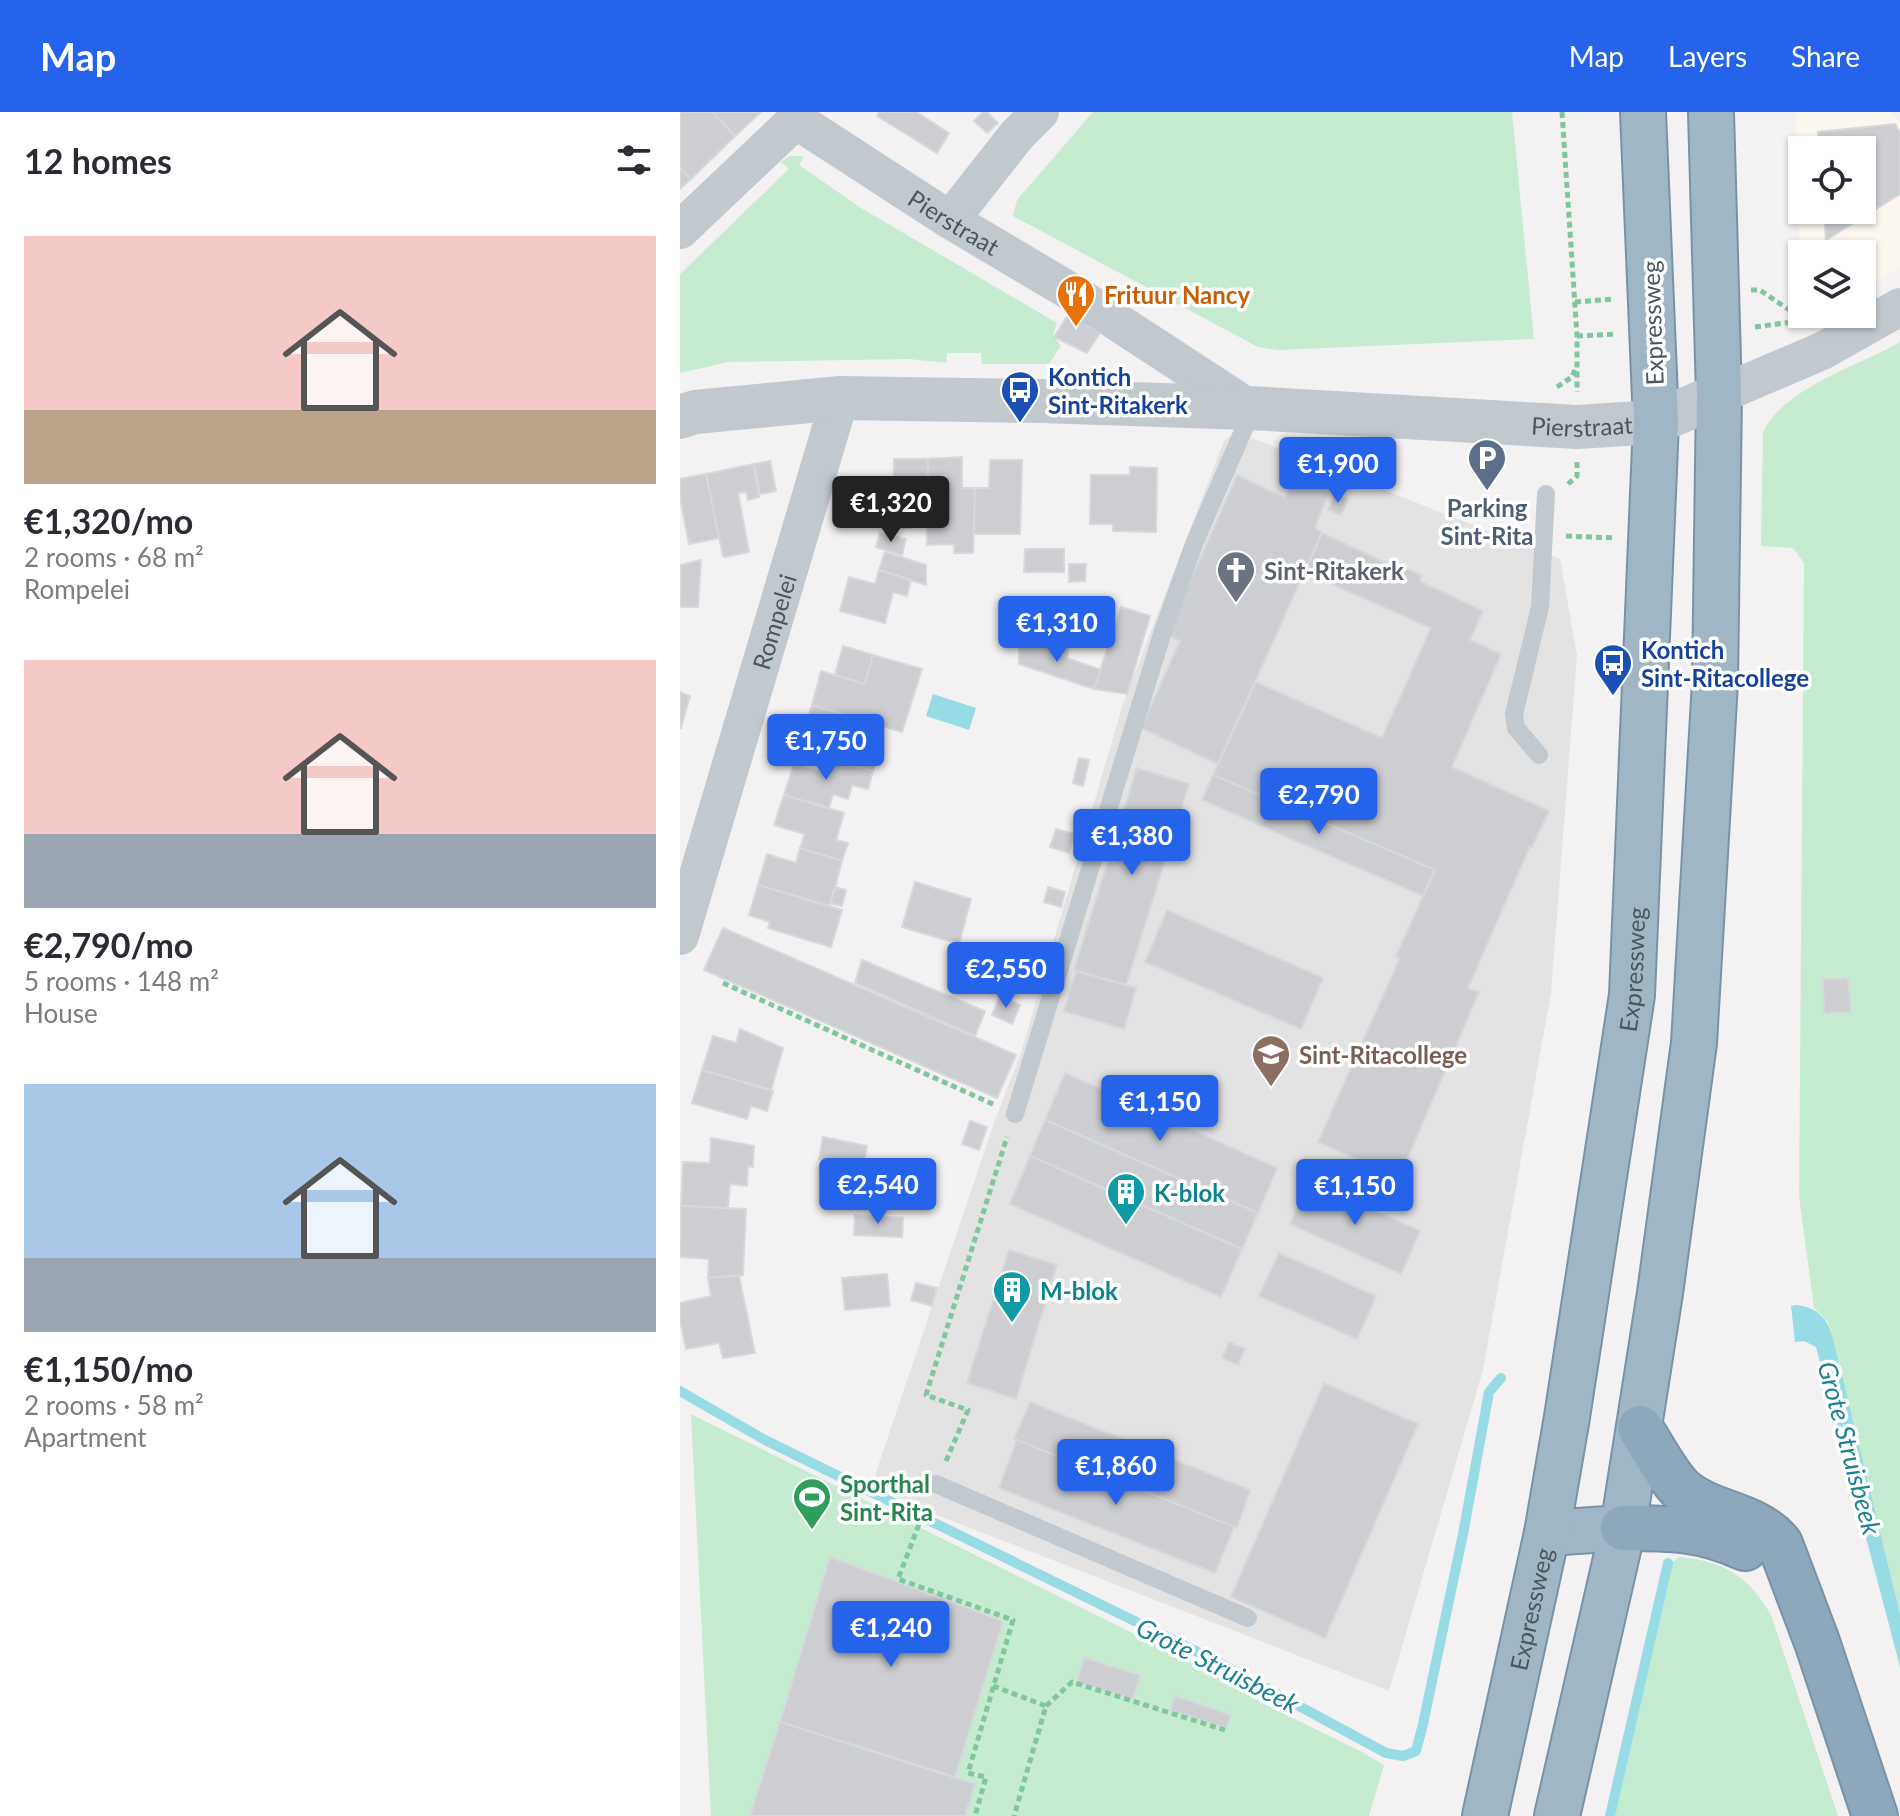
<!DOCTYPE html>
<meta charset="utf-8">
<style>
:root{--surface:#fff;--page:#f2f2f3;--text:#2b2b33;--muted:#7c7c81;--accent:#2563eb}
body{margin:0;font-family:Lato,sans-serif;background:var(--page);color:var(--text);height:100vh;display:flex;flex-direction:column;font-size:30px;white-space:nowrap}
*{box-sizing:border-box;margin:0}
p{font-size:26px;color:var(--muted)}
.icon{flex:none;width:44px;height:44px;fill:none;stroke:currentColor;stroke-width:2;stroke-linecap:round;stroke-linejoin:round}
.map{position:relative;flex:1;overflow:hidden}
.details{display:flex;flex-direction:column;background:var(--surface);width:680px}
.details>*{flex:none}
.buttons{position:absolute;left:1108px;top:24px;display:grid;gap:16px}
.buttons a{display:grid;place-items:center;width:88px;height:88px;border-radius:0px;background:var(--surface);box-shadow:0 2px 6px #0004;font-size:40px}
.price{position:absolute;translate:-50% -68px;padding:0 18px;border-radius:8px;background:var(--accent);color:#fff;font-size:26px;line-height:52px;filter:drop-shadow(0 2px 4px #0008)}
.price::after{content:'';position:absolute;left:50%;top:48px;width:24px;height:18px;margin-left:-12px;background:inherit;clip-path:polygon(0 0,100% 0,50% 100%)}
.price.active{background:#222;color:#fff}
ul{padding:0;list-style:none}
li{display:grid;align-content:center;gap:16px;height:424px;padding:0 24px}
li span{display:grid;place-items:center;height:248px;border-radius:0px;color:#555}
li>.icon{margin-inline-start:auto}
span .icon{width:144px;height:144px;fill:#fffc;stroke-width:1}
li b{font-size:34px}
h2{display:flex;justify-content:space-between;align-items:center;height:96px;padding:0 24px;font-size:34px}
header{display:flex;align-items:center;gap:48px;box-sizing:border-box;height:112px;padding:0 40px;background:var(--accent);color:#fff}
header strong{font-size:38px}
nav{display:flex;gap:44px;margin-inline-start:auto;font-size:28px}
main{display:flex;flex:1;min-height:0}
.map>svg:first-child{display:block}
.commercial{fill:#fbf6ee;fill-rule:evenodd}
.education{fill:#e4e3e3}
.green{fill:#c5ecd1}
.water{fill:#97dbe4}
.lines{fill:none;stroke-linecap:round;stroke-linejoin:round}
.stream{stroke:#97dbe4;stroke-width:10}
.building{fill:#ccced2;stroke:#d6d8dc;stroke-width:2}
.trunk-casing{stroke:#7993a6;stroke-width:48}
.motorway-casing{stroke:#7993a6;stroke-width:48}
.path{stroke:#80c79e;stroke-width:5;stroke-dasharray:6 4;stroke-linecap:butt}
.service{stroke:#c1c9ce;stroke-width:18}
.minor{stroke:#c1c9ce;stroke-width:38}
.tertiary{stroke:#c1c9ce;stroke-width:44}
.trunk{stroke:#a1b6c4;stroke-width:44}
.motorway{stroke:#8ea8bb;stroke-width:44}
.labels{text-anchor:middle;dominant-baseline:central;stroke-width:7;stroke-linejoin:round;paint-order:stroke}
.street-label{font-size:24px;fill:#4b565d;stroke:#fff}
.food-label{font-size:24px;font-weight:bold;fill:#c56008;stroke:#fff;text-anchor:start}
.transit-label{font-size:24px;font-weight:bold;fill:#164399;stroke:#fff;text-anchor:start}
.service-label{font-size:24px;font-weight:bold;fill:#4e5e75;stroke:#fff}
.worship-label{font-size:24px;font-weight:bold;fill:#5b616d;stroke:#fff;text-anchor:start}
.education-label{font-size:24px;font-weight:bold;fill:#785e54;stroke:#fff;text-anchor:start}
.culture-label{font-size:24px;font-weight:bold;fill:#0d838f;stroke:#fff;text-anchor:start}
.leisure-label{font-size:24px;font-weight:bold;fill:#27864d;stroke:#fff;text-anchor:start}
.water-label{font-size:26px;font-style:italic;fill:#1a8292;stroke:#fff}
</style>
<header>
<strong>Map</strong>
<nav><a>Map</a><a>Layers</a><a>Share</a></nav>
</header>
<main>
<section class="details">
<h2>12 homes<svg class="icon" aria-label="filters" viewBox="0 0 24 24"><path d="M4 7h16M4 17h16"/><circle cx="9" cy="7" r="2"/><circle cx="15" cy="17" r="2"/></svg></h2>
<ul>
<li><span style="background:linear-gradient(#f6c9c9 70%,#b9a48a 0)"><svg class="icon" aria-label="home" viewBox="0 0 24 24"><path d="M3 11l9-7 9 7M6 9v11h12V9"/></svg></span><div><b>€1,320/mo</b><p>2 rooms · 68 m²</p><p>Rompelei</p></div></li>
<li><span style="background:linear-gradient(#f6c9c9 70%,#9aa5b1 0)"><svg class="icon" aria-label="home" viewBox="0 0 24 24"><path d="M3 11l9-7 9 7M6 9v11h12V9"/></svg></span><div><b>€2,790/mo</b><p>5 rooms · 148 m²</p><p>House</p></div></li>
<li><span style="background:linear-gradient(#a9c7e8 70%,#9aa5b1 0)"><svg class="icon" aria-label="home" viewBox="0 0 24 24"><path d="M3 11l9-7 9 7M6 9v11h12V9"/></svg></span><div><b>€1,150/mo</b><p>2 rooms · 58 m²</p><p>Apartment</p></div></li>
</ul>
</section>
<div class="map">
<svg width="1220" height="1704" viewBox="0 0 1220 1704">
<rect width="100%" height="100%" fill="#f3f1f2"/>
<path class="commercial" d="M1116,0H1212L1220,9V156L1182,178V142H1122L1121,193ZM1122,38H1182V98H1122Z"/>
<polygon class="education" points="556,320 880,447 897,543 871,881 803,1258 709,1579 244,1398 192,1372 315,1008 340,944 442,595 544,329"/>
<g class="green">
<polygon points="413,0 832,0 854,227 598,238 578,235 333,104 337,88"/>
<polygon points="110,44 124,44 119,53 181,96 377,211 373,223 381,234 369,252 302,252 301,241 267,241 266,251 229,247 48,250 0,261 0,162 109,57 101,50"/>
<path d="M1220,230V1502L1153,1226L1148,1210L1134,1196L1119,1084L1124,451L1113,436L1081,434L1083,320C1104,276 1178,254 1220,230Z"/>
<polygon points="11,1302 529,1559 584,1592 682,1640 704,1653 689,1704 31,1704"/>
<path d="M999,1445C1044,1449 1068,1464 1091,1503L1158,1704H935L993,1450Z"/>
</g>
<g class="water">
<polygon points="253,582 296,596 289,618 246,604"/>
<path d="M1117,1193C1138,1196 1147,1206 1153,1226L1220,1502V1555L1136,1235L1124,1229L1115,1230L1111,1194Z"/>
</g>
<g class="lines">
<g class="stream">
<polyline points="0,1279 85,1328 528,1545 706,1641 723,1644 736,1639 743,1612 783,1422 809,1280 821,1266"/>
<polyline points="930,1704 988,1451"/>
</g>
</g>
<g class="building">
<polygon points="0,0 32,0 55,24 11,67 0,56"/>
<polygon points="32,0 81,0 55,24"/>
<polygon points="199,0 236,0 269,21 257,41 197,4"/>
<polygon points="303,0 307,0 318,11 307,21 294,9"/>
<polygon points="1215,12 1220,21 1220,82 1146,128 1144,98 1182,98 1182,38 1139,38 1138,20"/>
<polygon points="0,56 11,67 0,77"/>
<polygon points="392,197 406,206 404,211 420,221 407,241 374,225"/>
<polygon points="282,345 282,376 295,376 293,441 274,441 274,432 247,433 248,347"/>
<polygon points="214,347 248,347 247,410 233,410 232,416 213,416"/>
<polygon points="310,348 342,348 340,422 294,422 295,376 309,376"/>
<polygon points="90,349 96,379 80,382 74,352"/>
<polygon points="74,352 79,385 68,388 66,380 58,381 69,440 45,445 43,444 26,362"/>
<polygon points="450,355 477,356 476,420 433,419 433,412 410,412 411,363 450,363"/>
<polygon points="26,362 39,426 9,432 0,386 0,367"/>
<polygon points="557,363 605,386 615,365 649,380 635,415 642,421 538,652 461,616 500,529 486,523"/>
<polygon points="656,382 668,387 661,403 648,398"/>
<polygon points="200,421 226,427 222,443 196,435"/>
<polygon points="642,421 712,454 713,450 742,464 739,469 803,499 790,528 821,542 772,655 869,699 852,735 850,734 788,876 799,880 719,1066 638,1030 720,846 716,844 755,758 533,663 576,570 702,626 751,516 625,460"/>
<polygon points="345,437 384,437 384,460 344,460"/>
<polygon points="205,440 246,453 246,473 199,458"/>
<polygon points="21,448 18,495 0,495 1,453"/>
<polygon points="389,452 406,452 405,469 389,470"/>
<polygon points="199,458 231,468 227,484 213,480 205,511 160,499 169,465 195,472"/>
<polygon points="441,495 470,504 447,582 414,577"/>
<polygon points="339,531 388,534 387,546 421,558 414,577 339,552"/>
<polygon points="163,534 193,543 185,572 155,563"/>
<polygon points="193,543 242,557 222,620 132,593 141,559 185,572"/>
<polygon points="0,580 10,584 1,616 0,616"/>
<polygon points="132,593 192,611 184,640 197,644 193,659 148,646 152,632 122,623"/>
<polygon points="148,646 193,659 188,677 172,673 168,687 153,682 149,696 104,683 114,652 144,661"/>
<polygon points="399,646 409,648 403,674 393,671"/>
<polygon points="457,656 509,672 446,873 394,858"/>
<polygon points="533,663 755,758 743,784 522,688"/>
<polygon points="104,683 164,701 156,728 168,731 162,749 120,736 125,722 94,713"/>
<polygon points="376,717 394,722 389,741 370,735"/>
<polygon points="120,736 162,749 150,794 78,773 87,742 116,751"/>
<polygon points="235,770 291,787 279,832 222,815"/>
<polygon points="78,773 162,798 151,835 88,816 90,810 69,803"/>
<polygon points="155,775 166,778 162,794 151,791"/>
<polygon points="368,775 385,780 381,795 364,790"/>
<polygon points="487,798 643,866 621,917 465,850"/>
<polygon points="43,816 336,943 317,986 24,858"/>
<polygon points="182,848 305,899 295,924 175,871"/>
<polygon points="396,859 456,876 444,917 384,899"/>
<polygon points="1168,866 1171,900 1144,901 1143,867"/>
<polygon points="320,884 340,893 332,912 312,903"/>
<polygon points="60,917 103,936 91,978 22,958 33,924 56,931"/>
<polygon points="22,958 93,979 87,999 71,994 67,1007 12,991"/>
<polygon points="385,961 597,1056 578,1101 365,1008"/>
<polygon points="365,1008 578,1101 562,1137 350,1044"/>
<polygon points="290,1009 307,1015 299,1038 282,1032"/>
<polygon points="143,1025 187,1034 183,1056 139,1047"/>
<polygon points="31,1026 74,1034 73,1055 68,1054 67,1074 50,1072 48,1096 1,1094 3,1050 30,1051"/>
<polygon points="350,1044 562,1137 541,1185 330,1092"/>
<polygon points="630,1069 740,1119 721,1162 610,1112"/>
<polygon points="1,1094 66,1097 63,1163 28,1166 29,1147 0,1145"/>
<polygon points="175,1103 223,1106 222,1125 174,1123"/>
<polygon points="329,1138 377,1153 336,1287 287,1271"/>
<polygon points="599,1141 696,1184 677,1227 579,1184"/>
<polygon points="207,1162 210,1194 165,1198 162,1166"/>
<polygon points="59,1164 75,1241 43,1246 39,1231 6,1237 0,1208 0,1191 31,1184 28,1166"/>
<polygon points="236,1171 257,1176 252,1194 231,1188"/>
<polygon points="549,1230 565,1237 558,1253 542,1246"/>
<polygon points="644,1271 738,1312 645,1526 551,1485"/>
<polygon points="350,1290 570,1378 557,1416 334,1327"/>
<polygon points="337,1328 554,1415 535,1461 319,1376"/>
<polygon points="150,1445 323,1509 275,1665 100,1610"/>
<polygon points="404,1546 460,1563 453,1587 397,1570"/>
<polygon points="495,1584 551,1603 546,1616 490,1598"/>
<polygon points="100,1610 295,1672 285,1704 70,1704"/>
</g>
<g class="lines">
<g class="trunk-casing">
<g id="trunk">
<polyline points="867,1421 943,1416"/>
<path id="s4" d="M805,1704L867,1421L887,1305L952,883L976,310L963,0"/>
<polyline points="877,1704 943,1416 980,1181 1014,931 1035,570 1039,283 1031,0"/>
</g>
</g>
<g class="motorway-casing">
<g id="motorway">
<path d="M960,1316C972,1334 987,1364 1002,1378C1031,1403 1075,1401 1100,1432L1137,1530L1195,1704"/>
<path d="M943,1416C991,1416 1020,1416 1065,1436"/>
</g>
</g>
<g class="path">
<polyline points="882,0 897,224 897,280"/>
<polyline points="1071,178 1080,178 1124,208"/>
<polyline points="895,190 934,187"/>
<polyline points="1075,215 1112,210"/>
<polyline points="897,224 937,222"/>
<polyline points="877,275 892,265 895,258"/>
<polyline points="888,372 897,364 897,350"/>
<polyline points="886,424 936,426"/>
<polyline points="43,871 315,993"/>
<polyline points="266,1349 288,1298 246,1283 327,1025"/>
<polyline points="246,1394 218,1467 333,1508 288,1661 306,1665 295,1704"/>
<polyline points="313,1574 366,1594 334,1704"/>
<polyline points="366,1594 392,1570 545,1618"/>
</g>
<g class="service">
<polyline points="859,643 836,616 834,602 860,495 866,382"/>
<polyline points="335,1002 483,519 514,432 573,296"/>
<polyline points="256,1372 568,1506"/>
</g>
<g class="minor">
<polyline points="270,108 337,23 360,0"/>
<path id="s1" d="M0,118L116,8L270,108L393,181L569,296"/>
<polyline points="1039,283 1142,239 1220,195"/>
<path id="s2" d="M0,824L160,286"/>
</g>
<path class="tertiary" id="s3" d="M0,305L15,300L160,286L362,289L569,296L897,315L976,310L1039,283"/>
<use href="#trunk" class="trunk"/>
<use href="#motorway" class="motorway"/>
</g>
<defs>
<g id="restaurant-pin" transform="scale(2)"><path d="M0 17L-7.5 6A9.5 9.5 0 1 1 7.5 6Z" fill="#e8710a" stroke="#fff"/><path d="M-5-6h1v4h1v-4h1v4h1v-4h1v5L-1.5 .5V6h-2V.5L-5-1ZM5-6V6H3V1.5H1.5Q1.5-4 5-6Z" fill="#fff"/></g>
<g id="bus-pin" transform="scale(2)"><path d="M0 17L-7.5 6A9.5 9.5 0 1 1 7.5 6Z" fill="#1a4fb4" stroke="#fff"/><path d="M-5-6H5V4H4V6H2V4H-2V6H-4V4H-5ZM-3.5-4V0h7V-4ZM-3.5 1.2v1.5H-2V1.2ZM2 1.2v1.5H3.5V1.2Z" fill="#fff"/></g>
<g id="parking-pin" transform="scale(2)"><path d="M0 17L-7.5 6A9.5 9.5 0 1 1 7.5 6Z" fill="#5c6f8a" stroke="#fff"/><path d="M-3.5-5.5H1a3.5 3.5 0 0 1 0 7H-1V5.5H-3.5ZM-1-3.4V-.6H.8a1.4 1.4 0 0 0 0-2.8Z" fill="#fff"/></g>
<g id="church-pin" transform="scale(2)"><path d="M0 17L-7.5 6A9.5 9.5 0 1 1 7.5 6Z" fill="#6b7280" stroke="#fff"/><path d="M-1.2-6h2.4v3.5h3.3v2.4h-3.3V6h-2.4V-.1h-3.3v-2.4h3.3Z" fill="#fff"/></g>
<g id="school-pin" transform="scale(2)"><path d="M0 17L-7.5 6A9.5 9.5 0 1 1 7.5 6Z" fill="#8d6e63" stroke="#fff"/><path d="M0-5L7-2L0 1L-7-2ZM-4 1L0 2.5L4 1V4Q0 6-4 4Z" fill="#fff"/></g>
<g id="building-pin" transform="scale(2)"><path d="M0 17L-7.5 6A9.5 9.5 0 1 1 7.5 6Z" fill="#0f9aa8" stroke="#fff"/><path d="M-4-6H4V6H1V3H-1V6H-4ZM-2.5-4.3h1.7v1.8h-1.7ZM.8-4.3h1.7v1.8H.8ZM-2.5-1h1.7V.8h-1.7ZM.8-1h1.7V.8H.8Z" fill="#fff"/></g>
<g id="stadium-pin" transform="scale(2)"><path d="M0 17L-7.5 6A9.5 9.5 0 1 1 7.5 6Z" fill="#2e9e5b" stroke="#fff"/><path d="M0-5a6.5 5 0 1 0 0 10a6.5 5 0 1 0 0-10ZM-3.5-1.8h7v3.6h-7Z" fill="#fff"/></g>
</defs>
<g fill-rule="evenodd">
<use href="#restaurant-pin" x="396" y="182"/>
<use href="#bus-pin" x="340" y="278"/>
<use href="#parking-pin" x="807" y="346"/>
<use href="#church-pin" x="556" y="458"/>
<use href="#bus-pin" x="933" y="551"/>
<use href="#school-pin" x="591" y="942"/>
<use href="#building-pin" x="446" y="1080"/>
<use href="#building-pin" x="332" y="1178"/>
<use href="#stadium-pin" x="132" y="1385"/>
</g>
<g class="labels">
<g class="street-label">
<text stroke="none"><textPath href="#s1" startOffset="348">Pierstraat</textPath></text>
<text transform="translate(972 211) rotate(-92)">Expressweg</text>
<text stroke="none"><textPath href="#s3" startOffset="904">Pierstraat</textPath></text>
<text stroke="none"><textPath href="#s2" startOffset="328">Rompelei</textPath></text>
<text stroke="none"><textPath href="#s4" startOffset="860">Expressweg</textPath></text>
<text stroke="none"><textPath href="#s4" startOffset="212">Expressweg</textPath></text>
</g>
<g class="food-label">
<text x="424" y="182">Frituur Nancy</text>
</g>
<g class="transit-label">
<text x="368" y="264">Kontich<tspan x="368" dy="28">Sint-Ritakerk</tspan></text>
<text x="961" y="537">Kontich<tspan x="961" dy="28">Sint-Ritacollege</tspan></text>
</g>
<g class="service-label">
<text x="807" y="395">Parking<tspan x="807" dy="28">Sint-Rita</tspan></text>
</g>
<g class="worship-label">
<text x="584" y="458">Sint-Ritakerk</text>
</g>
<g class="education-label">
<text x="619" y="942">Sint-Ritacollege</text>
</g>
<g class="culture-label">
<text x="474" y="1080">K-blok</text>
<text x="360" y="1178">M-blok</text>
</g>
<g class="leisure-label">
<text x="160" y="1371">Sporthal<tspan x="160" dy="28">Sint-Rita</tspan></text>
</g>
<g class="water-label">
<text transform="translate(1170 1336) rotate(75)">Grote Struisbeek</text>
<text transform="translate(538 1553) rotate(27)">Grote Struisbeek</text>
</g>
</g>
</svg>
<div class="buttons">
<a><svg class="icon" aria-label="locate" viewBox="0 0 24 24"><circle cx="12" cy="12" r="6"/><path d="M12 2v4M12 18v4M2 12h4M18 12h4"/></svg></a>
<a><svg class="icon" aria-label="layers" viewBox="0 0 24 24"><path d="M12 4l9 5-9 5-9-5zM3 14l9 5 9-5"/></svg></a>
</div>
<b class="price" style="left:658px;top:393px">€1,900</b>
<b class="price active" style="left:211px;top:432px">€1,320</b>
<b class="price" style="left:377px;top:552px">€1,310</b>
<b class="price" style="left:146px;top:670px">€1,750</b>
<b class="price" style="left:639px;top:724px">€2,790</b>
<b class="price" style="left:452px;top:765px">€1,380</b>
<b class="price" style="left:326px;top:898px">€2,550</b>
<b class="price" style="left:480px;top:1031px">€1,150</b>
<b class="price" style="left:198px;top:1114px">€2,540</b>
<b class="price" style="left:675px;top:1115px">€1,150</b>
<b class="price" style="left:436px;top:1395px">€1,860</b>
<b class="price" style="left:211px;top:1557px">€1,240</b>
</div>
</main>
